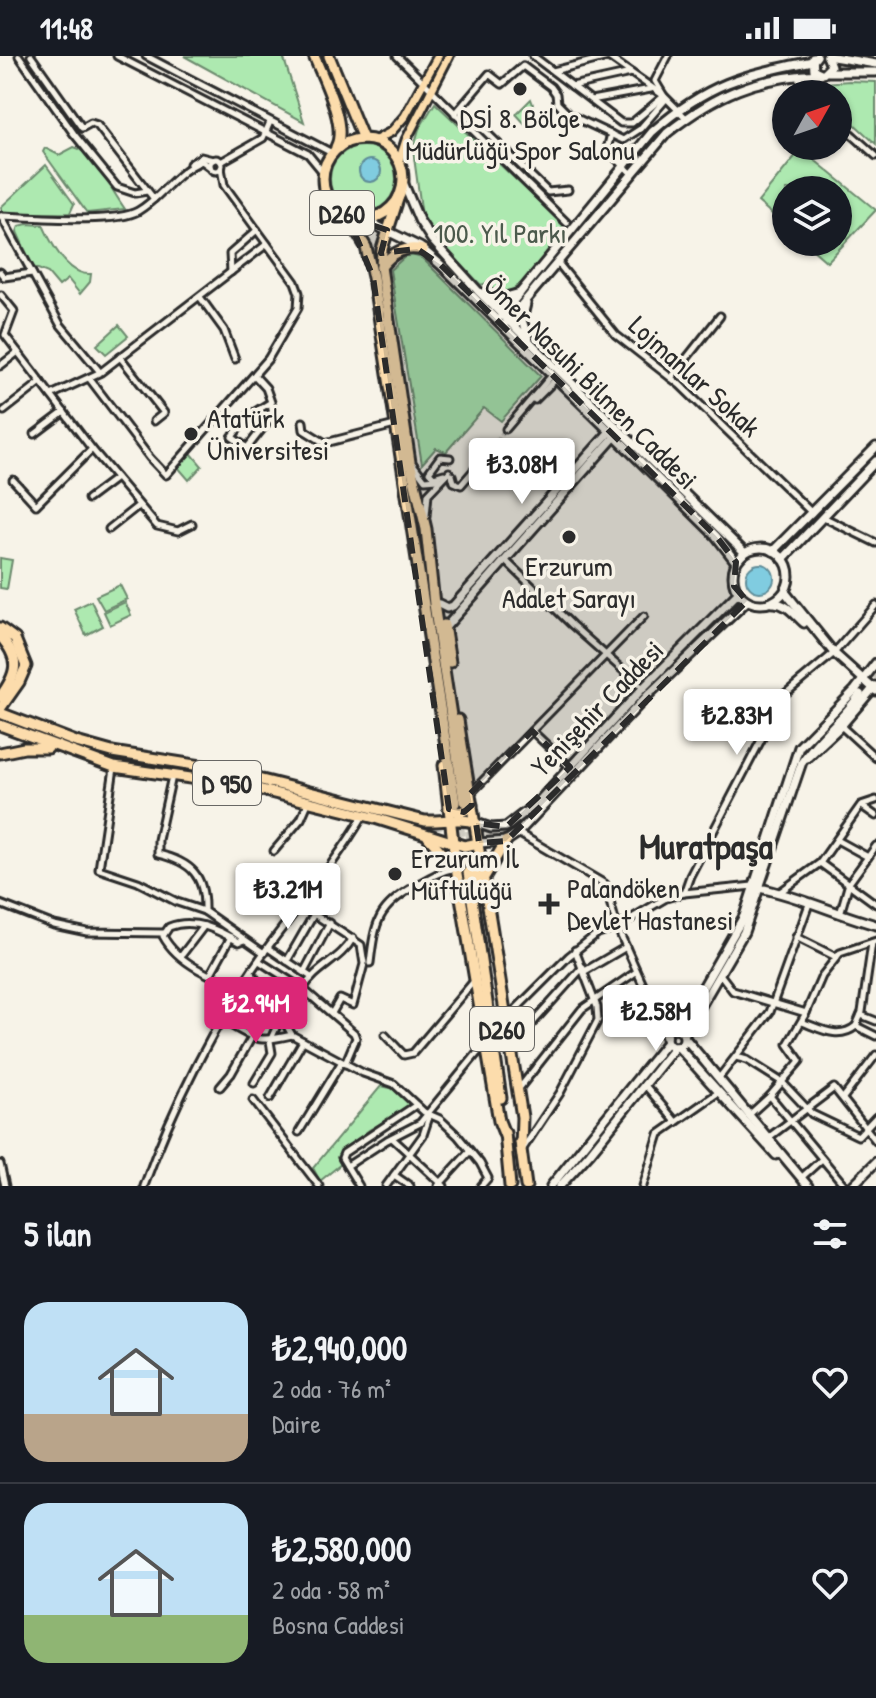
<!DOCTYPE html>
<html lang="tr">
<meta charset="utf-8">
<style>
:root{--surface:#171b24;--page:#242831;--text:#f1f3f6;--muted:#9ea1a6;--line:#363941;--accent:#db2777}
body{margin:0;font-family:"Patrick Hand",sans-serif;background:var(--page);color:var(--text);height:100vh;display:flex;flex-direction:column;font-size:30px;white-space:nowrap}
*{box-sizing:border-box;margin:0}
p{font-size:26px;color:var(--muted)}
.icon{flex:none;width:44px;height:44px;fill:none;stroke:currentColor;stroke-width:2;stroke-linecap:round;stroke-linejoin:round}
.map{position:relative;height:1130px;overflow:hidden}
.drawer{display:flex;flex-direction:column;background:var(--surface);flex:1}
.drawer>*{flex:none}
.needle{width:52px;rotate:50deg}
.tools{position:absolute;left:772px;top:24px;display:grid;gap:16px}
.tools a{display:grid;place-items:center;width:80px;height:80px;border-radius:50%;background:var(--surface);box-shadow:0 2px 6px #0004;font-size:40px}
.price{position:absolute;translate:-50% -68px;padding:0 18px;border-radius:8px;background:#fff;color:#222;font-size:26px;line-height:52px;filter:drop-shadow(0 2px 4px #0008)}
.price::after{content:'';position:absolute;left:50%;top:48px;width:24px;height:18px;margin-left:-12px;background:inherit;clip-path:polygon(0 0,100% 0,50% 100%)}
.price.active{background:var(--accent);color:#fff}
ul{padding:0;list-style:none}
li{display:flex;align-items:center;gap:24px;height:200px;padding:0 24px}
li+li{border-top:2px solid var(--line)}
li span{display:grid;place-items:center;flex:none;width:224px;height:160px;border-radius:24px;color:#555}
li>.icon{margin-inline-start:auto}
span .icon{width:96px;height:96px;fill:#fffc;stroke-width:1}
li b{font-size:34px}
h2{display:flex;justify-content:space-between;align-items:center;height:96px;padding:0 24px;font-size:34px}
.status{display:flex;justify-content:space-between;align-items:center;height:56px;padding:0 40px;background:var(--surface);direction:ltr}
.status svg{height:22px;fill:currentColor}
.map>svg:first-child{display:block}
.green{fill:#ade9b0;stroke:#6c8a6e;stroke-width:2}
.water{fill:#80cce0;stroke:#5e8c98;stroke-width:2}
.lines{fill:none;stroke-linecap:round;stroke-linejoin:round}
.street-tunnel{stroke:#cecbc2;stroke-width:5;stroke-dasharray:5 2.5;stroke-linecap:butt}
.secondary-tunnel{stroke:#cecbc2;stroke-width:7;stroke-dasharray:7 3.5;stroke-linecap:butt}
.highway-tunnel{stroke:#cecbc2;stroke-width:9;stroke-dasharray:9 4.5;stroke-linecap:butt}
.street-casing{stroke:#2b2b2b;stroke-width:11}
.secondary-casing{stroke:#2b2b2b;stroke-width:13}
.primary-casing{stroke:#2b2b2b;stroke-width:13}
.highway-casing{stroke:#2b2b2b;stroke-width:15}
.street{stroke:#f7f3e8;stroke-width:5}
.secondary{stroke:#f7f3e8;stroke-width:7}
.primary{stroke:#fcdcac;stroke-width:7}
.highway{stroke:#fcdcac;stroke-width:9}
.marked{fill:#2b2b2b;fill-opacity:0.2;stroke:#2b2b2b;stroke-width:6;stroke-dasharray:16 10;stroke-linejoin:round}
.poi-dot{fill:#2b2b2b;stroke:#f7f3e8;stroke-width:3}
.labels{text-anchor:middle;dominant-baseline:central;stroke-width:7;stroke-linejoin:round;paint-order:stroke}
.shield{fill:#f7f3e8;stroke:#686764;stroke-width:2}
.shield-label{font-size:26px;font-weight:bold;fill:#2b2b2b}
.poi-label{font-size:28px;fill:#2b2b2b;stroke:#f7f3e8;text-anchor:start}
.park-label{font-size:28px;fill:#4c5a4c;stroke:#f7f3e8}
.street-label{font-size:28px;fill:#2b2b2b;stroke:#f7f3e8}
.district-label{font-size:36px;font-weight:bold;fill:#2b2b2b;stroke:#f7f3e8}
</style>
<div class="status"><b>11:48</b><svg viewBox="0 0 49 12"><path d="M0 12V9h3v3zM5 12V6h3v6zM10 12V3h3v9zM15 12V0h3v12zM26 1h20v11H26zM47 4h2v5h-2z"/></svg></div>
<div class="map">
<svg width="876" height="1130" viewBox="0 0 876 1130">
<rect width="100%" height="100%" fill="#f7f3e8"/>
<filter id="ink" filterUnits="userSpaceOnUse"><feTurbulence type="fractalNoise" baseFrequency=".0125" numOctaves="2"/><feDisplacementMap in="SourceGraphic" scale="16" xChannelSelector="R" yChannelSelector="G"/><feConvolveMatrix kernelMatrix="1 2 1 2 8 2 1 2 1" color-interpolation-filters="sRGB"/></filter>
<g filter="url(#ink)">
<g class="green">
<polygon points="184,0 283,0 304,66"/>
<polygon points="849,25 876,26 876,88 838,53 838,38 822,38 811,28"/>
<polygon points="531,43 536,57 526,69 516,58"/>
<polygon points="435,47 566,171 530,220 506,239 499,233 496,236 487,227 481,229 432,178 422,160 413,94 419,73"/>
<circle cx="363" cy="123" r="33"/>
<path d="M74,91C94,96 112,136 125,153L87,157L43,96L45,92L59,99Z"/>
<polygon points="801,93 876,154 827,206 804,186 838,186 838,134 786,134 786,170 758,146"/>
<polygon points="46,109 74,148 70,157 3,158 1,151"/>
<path d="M27,168L43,169C51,187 68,220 91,218L90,226L80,238L68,223L59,230L48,217L33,211L17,176L19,170Z"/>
<polygon points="408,198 422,202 541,320 501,365 484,352 446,396 436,392 422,408 390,214"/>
<polygon points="119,269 128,280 106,298 97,289"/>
<polygon points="191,397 202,410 189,424 177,410"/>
<polygon points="0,502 12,504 7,533 0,532"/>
<polygon points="120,529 127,543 104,554 96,540"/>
<polygon points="91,545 103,570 86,579 74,553"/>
<polygon points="125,546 131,559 110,569 104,556"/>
<polygon points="381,1030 395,1033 411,1050 369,1074 341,1096 337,1101 341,1108 320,1125 313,1112"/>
</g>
<g class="water">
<circle cx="370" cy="115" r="11"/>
<circle cx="760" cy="522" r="14"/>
</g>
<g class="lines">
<polyline class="street-tunnel" points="492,391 506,373"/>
<polyline class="secondary-tunnel" points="860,638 876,618"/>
<g class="highway-tunnel">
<polyline points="465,748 475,808"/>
<polyline points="457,758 468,816"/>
</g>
<g class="street-casing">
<g id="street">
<polyline points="19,0 74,78 117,131 135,137 147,135"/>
<polyline points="31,0 82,72 91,67 97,69 154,143"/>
<polyline points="117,0 308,98 322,115 323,123"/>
<polyline points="146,0 332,97"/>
<polyline points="397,0 567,167"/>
<polyline points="533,0 621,67 632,67 664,40 607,0"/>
<polyline points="668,0 655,25 664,40 686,62"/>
<polyline points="553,15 608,1"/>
<polyline points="797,20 810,38"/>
<polyline points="572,30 631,17"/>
<polyline points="591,44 651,33"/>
<polyline points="461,52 548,136 568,134"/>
<polyline points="455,58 489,18 502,28 523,10 551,31 556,38 557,47 568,58 623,84 640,73 666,43"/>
<polyline points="838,66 876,100"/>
<polyline points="611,78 607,93 632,118"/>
<circle cx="216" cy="109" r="6"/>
<polyline points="221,106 263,82 270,66"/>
<polyline points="190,108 201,101 213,104"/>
<path d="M1,160C30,161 116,168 138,155C162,141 176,115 202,105L210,111"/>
<polyline points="1,160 60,268 100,316"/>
<polyline points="558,207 616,279 680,329 812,457"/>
<polyline points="0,216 4,221 32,217"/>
<polyline points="231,216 230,198 257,174"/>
<polyline points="1,239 14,255 5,279 92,393 36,449 13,424"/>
<polyline points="200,241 224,274 235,303"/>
<polyline points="120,301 164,357 154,365"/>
<polyline points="0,310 18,296"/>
<polyline points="255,320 266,332 271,346 247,361 232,381 247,392 273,359 271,346"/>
<polyline points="89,322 150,402 166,419 268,303 298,252 299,237 295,226 224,129 221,112"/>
<polyline points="671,322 720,260"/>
<polyline points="51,339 101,316 267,188"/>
<polyline points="535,344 556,323"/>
<polyline points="4,355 41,326"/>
<polyline points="303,366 304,374 325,387 395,369"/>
<polyline points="506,373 552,319"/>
<polyline points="35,378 64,356"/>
<polyline points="92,393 157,470 178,475 192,468"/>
<polyline points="413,408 425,424 438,423"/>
<polyline points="444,418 434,421 429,416 440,401 450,402"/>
<polyline points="452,419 454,426 461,429 493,392"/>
<polyline points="88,443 116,422"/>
<polyline points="426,460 428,438 449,416"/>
<polyline points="823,461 876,487"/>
<polyline points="109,473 138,450"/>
<polyline points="505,504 572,569 643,632"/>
<polyline points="841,670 876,702"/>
<polyline points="532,675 570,711"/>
<polyline points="114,712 99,813 138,826 177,846 204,855"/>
<path d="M172,720L158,784V798C192,806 205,820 204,855L264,897"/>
<polyline points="471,737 644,560"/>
<polyline points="862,750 876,760"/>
<polyline points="518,777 605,828 617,871 653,951"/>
<polyline points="837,784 868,801"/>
<polyline points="274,795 301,763 308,747"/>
<polyline points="820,807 876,848"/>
<polyline points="780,836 820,807 861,749 876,744"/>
<polyline points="684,837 690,820 785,638 834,597 876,549"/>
<polyline points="0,848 54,869 87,876 164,877"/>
<polyline points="300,849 361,889 364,908 353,949 340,943 332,957"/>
<polyline points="840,858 849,827 876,790"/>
<polyline points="796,881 836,901"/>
<polyline points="268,892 311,921"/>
<polyline points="181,900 204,870"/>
<polyline points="259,905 303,933 354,977 356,982 345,1008"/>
<polyline points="287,905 314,858"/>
<path d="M370,907C375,865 378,851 415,830C429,822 440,815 455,812"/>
<polyline points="585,915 626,891"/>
<polyline points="304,916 330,867"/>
<polyline points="251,917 270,941 292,979 363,1017 394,1028 424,1056 440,1063 458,1080 480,1107 488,1122 481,1130"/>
<polyline points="720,918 733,935 806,957 822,920 840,897 876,885"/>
<polyline points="210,919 231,881"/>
<path d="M241,932C214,922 178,908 163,880L169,871C194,861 218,874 239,886L244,884"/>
<path d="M303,933C316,911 341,904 353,882"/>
<polyline points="861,959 876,965"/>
<polyline points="506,963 569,900 598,877 617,871 666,842 684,837 753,830"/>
<path d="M223,965C255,982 255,988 292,979"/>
<path d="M802,966C821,973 839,984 856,970L876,980"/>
<polyline points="856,970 862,956 872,887"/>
<polyline points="385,979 404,999 413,997 474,925"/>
<polyline points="521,980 583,911"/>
<polyline points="736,1001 747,1004 782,1026 812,1058 858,1080 876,1061"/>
<polyline points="719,1022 770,956 809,848"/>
<polyline points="254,1027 272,997 270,985 280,963"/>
<polyline points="644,1028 676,1066"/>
<polyline points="220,1031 231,1018 272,945"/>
<polyline points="518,1034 582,953 636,916"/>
<polyline points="770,1040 845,1130"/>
<polyline points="270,1042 303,985"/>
<polyline points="843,1042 876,999"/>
<polyline points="253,1044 319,1130"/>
<polyline points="749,1059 770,1040 800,1005 788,988 806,957"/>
<polyline points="299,1076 341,1007"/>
<polyline points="392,1082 444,1130"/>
<polyline points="768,1082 834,1032 876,1085"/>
<polyline points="522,1094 560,1037 598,964 597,951 575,894"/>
<polyline points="0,1108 5,1130"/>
<polyline points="347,1110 387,1084 420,1067 479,995 485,991"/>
<polyline points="394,1119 410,1130"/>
<polyline points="801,1122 822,1103"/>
<path d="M144,1130C172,1052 217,962 265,895C298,850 335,808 363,760"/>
<polyline points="359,1130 342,1102 344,1097 416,1049"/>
<polyline points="386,1130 423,1079 429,1061"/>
<polyline points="438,1130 470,1095"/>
<polyline points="643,1130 659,1078 719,1036"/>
</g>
</g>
<g class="secondary-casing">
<g id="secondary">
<polyline points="827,0 876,8"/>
<polyline points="813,2 814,14 823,18 831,10 827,0"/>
<polyline points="828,16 876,16"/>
<polyline points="403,126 419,164 432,184 478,235 745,497"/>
<polyline points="365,164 420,191 441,209 716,480 736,506"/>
<polyline points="482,237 502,242 520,237"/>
<polyline points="526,248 522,264 528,282"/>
<path d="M501,260L652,76C708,27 742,19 813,5L817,0"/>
<path d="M507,266L667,77C716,38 756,21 820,18"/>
<circle cx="761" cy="520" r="28"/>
<polyline points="773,495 876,391"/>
<polyline points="783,503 876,405"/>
<polyline points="785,536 834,597 876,635"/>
<path d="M773,547C786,546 795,559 804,567"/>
<polyline points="439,548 447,552 453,550 612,373"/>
<polyline points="444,573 618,377"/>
<polyline points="807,702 841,670 875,630"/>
<polyline points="476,767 491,772 506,771 537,747 643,632 738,537"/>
<polyline points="479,787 506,785 518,777 649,638 747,545"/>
<path d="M759,832C799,840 836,858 876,869"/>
<polyline points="653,951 666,981"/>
<polyline points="657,955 674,973"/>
<circle cx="675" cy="982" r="9"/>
<polyline points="675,973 702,933 744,860 799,691 855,634 876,607"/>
<path d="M684,979L744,876L802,706C818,681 844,663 860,638"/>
<polyline points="685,982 808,1130"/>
<polyline points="678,991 776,1099"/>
<polyline points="551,1130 667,986"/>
<polyline points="560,1130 590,1097 675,991"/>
<polyline points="852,1130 876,1106"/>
</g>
</g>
<g class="primary-casing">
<g id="primary">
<polyline points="374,85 391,76 405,60 438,0"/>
<polyline points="399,105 406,84 449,0"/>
</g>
</g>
<g class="highway-casing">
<g id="highway">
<path d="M314,0C323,22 348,70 336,91"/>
<polyline points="329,0 363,83"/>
<circle cx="363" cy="123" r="40"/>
<polyline points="399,140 382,193 381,211 410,406 426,473 434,548 464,745"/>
<polyline points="348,161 366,191 373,221 455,747"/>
<path d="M381,211C393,196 404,190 423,194"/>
<polyline points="444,569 450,606"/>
<polyline points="0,572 15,583 26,610 19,626 0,653"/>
<path d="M0,580C21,603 18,617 0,641"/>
<path d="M0,657L76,686L112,696L214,712L425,765C442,766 461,761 476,767"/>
<polyline points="458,664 522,1061 521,1092"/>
<polyline points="0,669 114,711 246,730 375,762 464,790 479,787"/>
<polyline points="0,697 24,692 48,692"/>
<polyline points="444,709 456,812 499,1065 505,1080"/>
<path d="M449,753C459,758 464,756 472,749"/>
<polyline points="428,781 456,812"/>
<polyline points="456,806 472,802 482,807"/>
<polyline points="476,815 479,834"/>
<polyline points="468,816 501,1042"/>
<polyline points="485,820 506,785"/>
<polyline points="505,1077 510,1130"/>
<polyline points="520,1086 526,1130"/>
</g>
</g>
<use href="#street" class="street"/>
<use href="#secondary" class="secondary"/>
<use href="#primary" class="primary"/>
<use href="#highway" class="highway"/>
</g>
</g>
<path class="marked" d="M348,161L387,174L381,197L417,193L441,209L716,480L736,506L734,530L747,545L506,785L479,787L476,767L506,771L570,711L532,675L470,738L472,749L464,756L449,753L373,221Z"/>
<g class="poi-dot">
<circle cx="520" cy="33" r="8"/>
<circle cx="191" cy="378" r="8"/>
<circle cx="569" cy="481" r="8"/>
<circle cx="395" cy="818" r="8"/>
<path d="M545 836h8v8h8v8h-8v8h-8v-8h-8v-8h8z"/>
</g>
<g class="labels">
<g class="shield">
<rect x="310" y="135" width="64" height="44" rx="6"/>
<rect x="193" y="705" width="68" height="44" rx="6"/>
<rect x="470" y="951" width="64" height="44" rx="6"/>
</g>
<g class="shield-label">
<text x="342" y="157">D260</text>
<text x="227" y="727">D 950</text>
<text x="502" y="973">D260</text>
</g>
<g class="poi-label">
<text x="520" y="62" text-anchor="middle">DSİ 8. Bölge<tspan x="520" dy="32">Müdürlüğü Spor Salonu</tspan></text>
<text x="207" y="362">Atatürk<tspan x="207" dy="32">Üniversitesi</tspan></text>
<text x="569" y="510" text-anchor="middle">Erzurum<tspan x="569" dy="32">Adalet Sarayı</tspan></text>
<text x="411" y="802">Erzurum İl<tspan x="411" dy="32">Müftülüğü</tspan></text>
<text x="567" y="832">Palandöken<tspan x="567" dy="32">Devlet Hastanesi</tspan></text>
</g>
<g class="park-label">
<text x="500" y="177">100. Yıl Parkı</text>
</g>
<g class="street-label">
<text transform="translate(695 320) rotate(42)">Lojmanlar Sokak</text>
<text transform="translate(591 326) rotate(45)">Ömer Nasuhi Bilmen Caddesi</text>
<text transform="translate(597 652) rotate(-46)">Yenişehir Caddesi</text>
</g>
<g class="district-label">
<text x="706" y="789">Muratpaşa</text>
</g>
</g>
</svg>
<div class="tools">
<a><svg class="needle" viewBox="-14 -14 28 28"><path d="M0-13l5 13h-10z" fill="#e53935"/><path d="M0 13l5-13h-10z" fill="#9ea1a6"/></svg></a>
<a><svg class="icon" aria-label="layers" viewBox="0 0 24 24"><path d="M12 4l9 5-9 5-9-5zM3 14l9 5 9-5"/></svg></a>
</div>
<b class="price" style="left:522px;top:450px">₺3.08M</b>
<b class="price" style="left:737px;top:701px">₺2.83M</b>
<b class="price" style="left:288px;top:875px">₺3.21M</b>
<b class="price active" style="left:256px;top:989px">₺2.94M</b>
<b class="price" style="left:656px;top:997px">₺2.58M</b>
</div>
<section class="drawer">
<h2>5 ilan<svg class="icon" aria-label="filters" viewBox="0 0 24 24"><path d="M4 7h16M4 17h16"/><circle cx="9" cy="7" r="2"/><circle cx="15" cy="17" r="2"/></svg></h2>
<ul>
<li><span style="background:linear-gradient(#bfe0f5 70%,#b9a48a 0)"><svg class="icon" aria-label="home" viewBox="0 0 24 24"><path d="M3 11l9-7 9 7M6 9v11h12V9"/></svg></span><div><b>₺2,940,000</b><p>2 oda · 76 m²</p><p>Daire</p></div><svg class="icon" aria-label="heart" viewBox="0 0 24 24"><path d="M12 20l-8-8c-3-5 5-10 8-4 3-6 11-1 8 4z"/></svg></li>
<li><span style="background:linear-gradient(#bfe0f5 70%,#8fb573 0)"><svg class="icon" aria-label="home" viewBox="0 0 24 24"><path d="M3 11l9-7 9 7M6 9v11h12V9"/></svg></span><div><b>₺2,580,000</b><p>2 oda · 58 m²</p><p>Bosna Caddesi</p></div><svg class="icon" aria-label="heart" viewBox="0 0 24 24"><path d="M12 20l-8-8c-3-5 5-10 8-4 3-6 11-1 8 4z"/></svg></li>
</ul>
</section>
